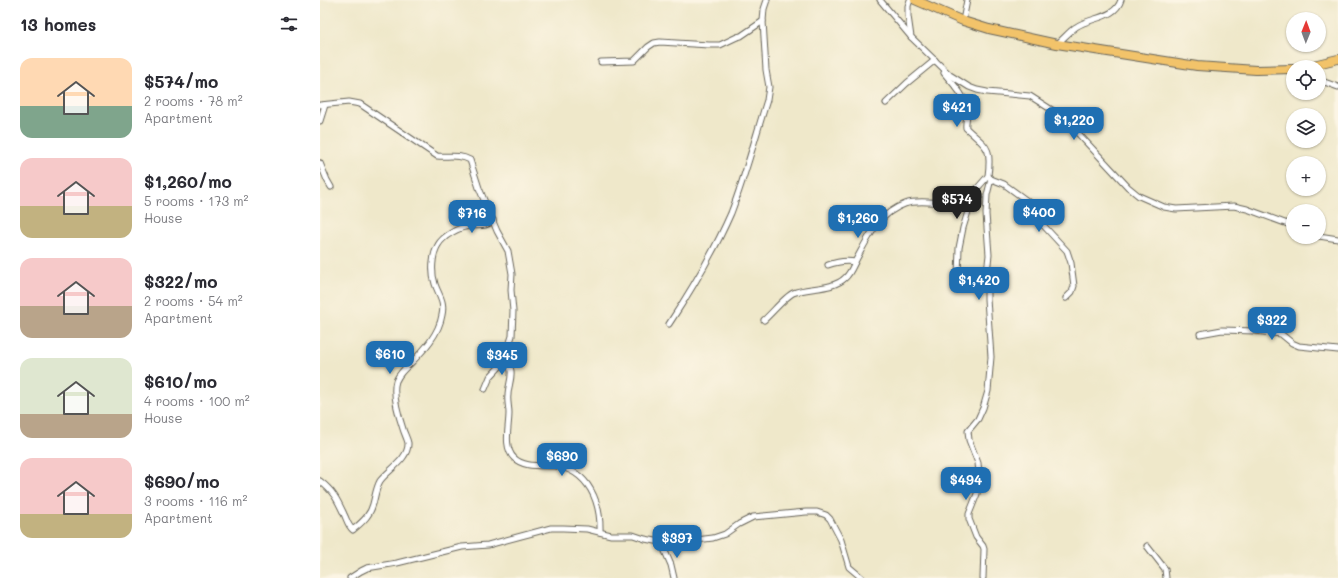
<!DOCTYPE html>
<meta charset="utf-8">
<style>
:root{--surface:#fff;--page:#f2f2f3;--text:#2b2b33;--muted:#7c7c81;--accent:#1f6fb2}
body{margin:0;font-family:Mali,sans-serif;background:var(--page);color:var(--text);height:100vh;display:flex;flex-direction:column;font-size:15px;white-space:nowrap}
*{box-sizing:border-box;margin:0}
p{font-size:13px;color:var(--muted)}
.icon{flex:none;width:22px;height:22px;fill:none;stroke:currentColor;stroke-width:2;stroke-linecap:round;stroke-linejoin:round}
.map{position:relative;flex:1;overflow:hidden}
.panel{display:flex;flex-direction:column;background:var(--surface);width:320px}
.panel>*{flex:none}
.needle{width:26px;rotate:1deg}
.buttons{position:absolute;left:966px;top:12px;display:grid;gap:8px}
.buttons a{display:grid;place-items:center;width:40px;height:40px;border-radius:50%;background:var(--surface);box-shadow:0 1px 3px #0004;font-size:20px}
.price{position:absolute;translate:-50% -34px;padding:0 9px;border-radius:8px;background:var(--accent);color:#fff;font-size:13px;line-height:26px;filter:drop-shadow(0 1px 2px #0008)}
.price::after{content:'';position:absolute;left:50%;top:24px;width:12px;height:9px;margin-left:-6px;background:inherit;clip-path:polygon(0 0,100% 0,50% 100%)}
.price.current{background:#222;color:#fff}
ul{padding:0;list-style:none}
li{display:flex;align-items:center;gap:12px;height:100px;padding:0 20px}
li span{display:grid;place-items:center;flex:none;width:112px;height:80px;border-radius:12px;color:#555}
li>.icon{margin-inline-start:auto}
span .icon{width:48px;height:48px;fill:#fffc;stroke-width:1}
li b{font-size:17px}
h2{display:flex;justify-content:space-between;align-items:center;height:48px;padding:0 20px;font-size:17px}
main{display:flex;flex:1;min-height:0}
.map>svg:first-child{display:block}
.lines{fill:none;stroke-linecap:round;stroke-linejoin:round}
.minor-casing{stroke:#666359;stroke-width:7}
.trunk-casing{stroke:#666359;stroke-width:10}
.minor{stroke:#fff;stroke-width:5}
.trunk{stroke:#f2c36a;stroke-width:8}
</style>
<main>
<section class="panel">
<h2>13 homes<svg class="icon" aria-label="filters" viewBox="0 0 24 24"><path d="M4 7h16M4 17h16"/><circle cx="9" cy="7" r="2"/><circle cx="15" cy="17" r="2"/></svg></h2>
<ul>
<li><span style="background:linear-gradient(#ffd9b3 60%,#7fa58c 0)"><svg class="icon" aria-label="home" viewBox="0 0 24 24"><path d="M3 11l9-7 9 7M6 9v11h12V9"/></svg></span><div><b>$574/mo</b><p>2 rooms · 78 m²</p><p>Apartment</p></div></li>
<li><span style="background:linear-gradient(#f6c9c9 60%,#c2b280 0)"><svg class="icon" aria-label="home" viewBox="0 0 24 24"><path d="M3 11l9-7 9 7M6 9v11h12V9"/></svg></span><div><b>$1,260/mo</b><p>5 rooms · 173 m²</p><p>House</p></div></li>
<li><span style="background:linear-gradient(#f6c9c9 60%,#b9a48a 0)"><svg class="icon" aria-label="home" viewBox="0 0 24 24"><path d="M3 11l9-7 9 7M6 9v11h12V9"/></svg></span><div><b>$322/mo</b><p>2 rooms · 54 m²</p><p>Apartment</p></div></li>
<li><span style="background:linear-gradient(#dfe7d0 70%,#b9a48a 0)"><svg class="icon" aria-label="home" viewBox="0 0 24 24"><path d="M3 11l9-7 9 7M6 9v11h12V9"/></svg></span><div><b>$610/mo</b><p>4 rooms · 100 m²</p><p>House</p></div></li>
<li><span style="background:linear-gradient(#f6c9c9 70%,#c2b280 0)"><svg class="icon" aria-label="home" viewBox="0 0 24 24"><path d="M3 11l9-7 9 7M6 9v11h12V9"/></svg></span><div><b>$690/mo</b><p>3 rooms · 116 m²</p><p>Apartment</p></div></li>
</ul>
</section>
<div class="map">
<svg width="1018" height="578" viewBox="0 0 1018 578">
<rect width="100%" height="100%" fill="#fcf5e5"/>
<filter id="ink" filterUnits="userSpaceOnUse"><feTurbulence type="fractalNoise" baseFrequency=".025" numOctaves="2"/><feDisplacementMap in="SourceGraphic" scale="8" xChannelSelector="R" yChannelSelector="G"/><feConvolveMatrix kernelMatrix="1 2 1 2 8 2 1 2 1" color-interpolation-filters="sRGB"/></filter>
<filter id="wash" filterUnits="userSpaceOnUse"><feTurbulence type="fractalNoise" baseFrequency=".012" numOctaves="4" result="noise"/><feDisplacementMap in="SourceGraphic" scale="16" xChannelSelector="R" yChannelSelector="G"/><feGaussianBlur stdDeviation="0.9" result="paint"/><feColorMatrix in="noise" values="0 0 0 0 0 0 0 0 0 0 0 0 0 0 0 0 0 1.4 0 .05"/><feComposite in="paint" operator="in"/></filter>
<g filter="url(#wash)">
<rect width="100%" height="100%" fill="#efe8ca"/>
</g>
<g filter="url(#ink)">
<g class="lines">
<g class="minor-casing">
<g id="minor">
<polyline points="560,0 591,37"/>
<polyline points="590,0 588,6 588,16 591,37 630,75 649,87 657,90 667,92 710,96 732,110 754,129 808,187 819,196 844,207 856,209 914,206 927,209 973,226"/>
<polyline points="643,21 647,0"/>
<path d="M737,44C743,39 751,30 756,27C770,17 795,19 801,0"/>
<polyline points="281,62 314,61 328,47 334,43 340,42 389,45 400,45 417,37 421,36 443,21"/>
<path d="M624,73C632,83 645,95 647,109C648,115 645,122 646,128C666,147 672,145 668,176L671,179L684,184L706,200L712,206L723,225L747,251L751,263L754,286L752,292L746,298"/>
<polyline points="999,80 1018,87"/>
<polyline points="566,103 587,83 615,60"/>
<path d="M0,105L29,102L40,104L117,156C129,157 139,154 150,160L159,188L177,231L188,251L192,274L191,290L193,311L192,336L183,363L170,377L165,389"/>
<polyline points="0,121 5,105"/>
<polyline points="0,163 7,180 11,187"/>
<polyline points="999,236 1018,239"/>
<path d="M508,265C516,262 526,260 535,262"/>
<polyline points="638,275 639,248 643,228 654,192 668,176"/>
<path d="M444,320C451,314 465,297 473,293C488,287 513,290 525,278C530,274 533,266 536,260C548,238 559,213 585,204C608,196 635,213 654,192"/>
<path d="M349,324C372,289 394,252 411,213C425,177 435,138 447,100L449,87L446,70L443,21L444,9L447,0"/>
<polyline points="880,334 902,330 935,331 961,334 972,343 979,346 1018,350"/>
<path d="M186,357C188,362 190,366 191,371C192,379 188,387 188,395C187,401 189,407 189,413C189,427 183,447 194,458C204,468 222,465 235,466C269,470 281,503 280,532"/>
<path d="M0,481C13,491 17,499 24,514C27,520 28,526 33,530C42,522 50,516 53,504C55,497 56,488 60,481C68,470 89,459 88,443C87,438 84,433 83,429C79,417 72,393 76,381C79,374 85,368 91,363C104,350 119,334 122,315C125,301 119,296 115,284C111,273 112,255 118,245C123,236 139,227 150,226C159,225 166,228 173,220"/>
<polyline points="341,542 351,565 354,578"/>
<polyline points="827,546 845,569 846,578"/>
<polyline points="30,578 41,571 47,568 77,563 142,547 168,545 231,528 243,528 267,529 291,535 313,535 325,539 341,542 368,541 393,538 405,534 419,524 433,517 486,512 497,512 506,515 510,519 521,540 529,567 542,578"/>
<polyline points="663,578 664,549 663,546 656,537 649,519 649,514 657,494 659,473 658,463 649,440 648,431 658,419 663,408 668,391 671,357 667,299 667,272 669,255 666,214 667,195 671,179"/>
</g>
</g>
<g class="trunk-casing">
<g id="trunk">
<polyline points="595,0 643,21 669,29 737,44 877,66 936,70 973,69"/>
<polyline points="985,67 1018,59"/>
</g>
</g>
<use href="#minor" class="minor"/>
<use href="#trunk" class="trunk"/>
</g>
</g>
</svg>
<div class="buttons">
<a><svg class="needle" viewBox="-14 -14 28 28"><path d="M0-13l5 13h-10z" fill="#e53935"/><path d="M0 13l5-13h-10z" fill="#7c7c81"/></svg></a>
<a><svg class="icon" aria-label="locate" viewBox="0 0 24 24"><circle cx="12" cy="12" r="6"/><path d="M12 2v4M12 18v4M2 12h4M18 12h4"/></svg></a>
<a><svg class="icon" aria-label="layers" viewBox="0 0 24 24"><path d="M12 4l9 5-9 5-9-5zM3 14l9 5 9-5"/></svg></a>
<a>+</a>
<a>−</a>
</div>
<b class="price" style="left:637px;top:128px">$421</b>
<b class="price" style="left:754px;top:141px">$1,220</b>
<b class="price current" style="left:637px;top:220px">$574</b>
<b class="price" style="left:719px;top:233px">$400</b>
<b class="price" style="left:152px;top:234px">$716</b>
<b class="price" style="left:538px;top:239px">$1,260</b>
<b class="price" style="left:659px;top:301px">$1,420</b>
<b class="price" style="left:952px;top:341px">$322</b>
<b class="price" style="left:70px;top:375px">$610</b>
<b class="price" style="left:182px;top:376px">$345</b>
<b class="price" style="left:242px;top:477px">$690</b>
<b class="price" style="left:646px;top:501px">$494</b>
<b class="price" style="left:357px;top:559px">$397</b>
</div>
</main>
